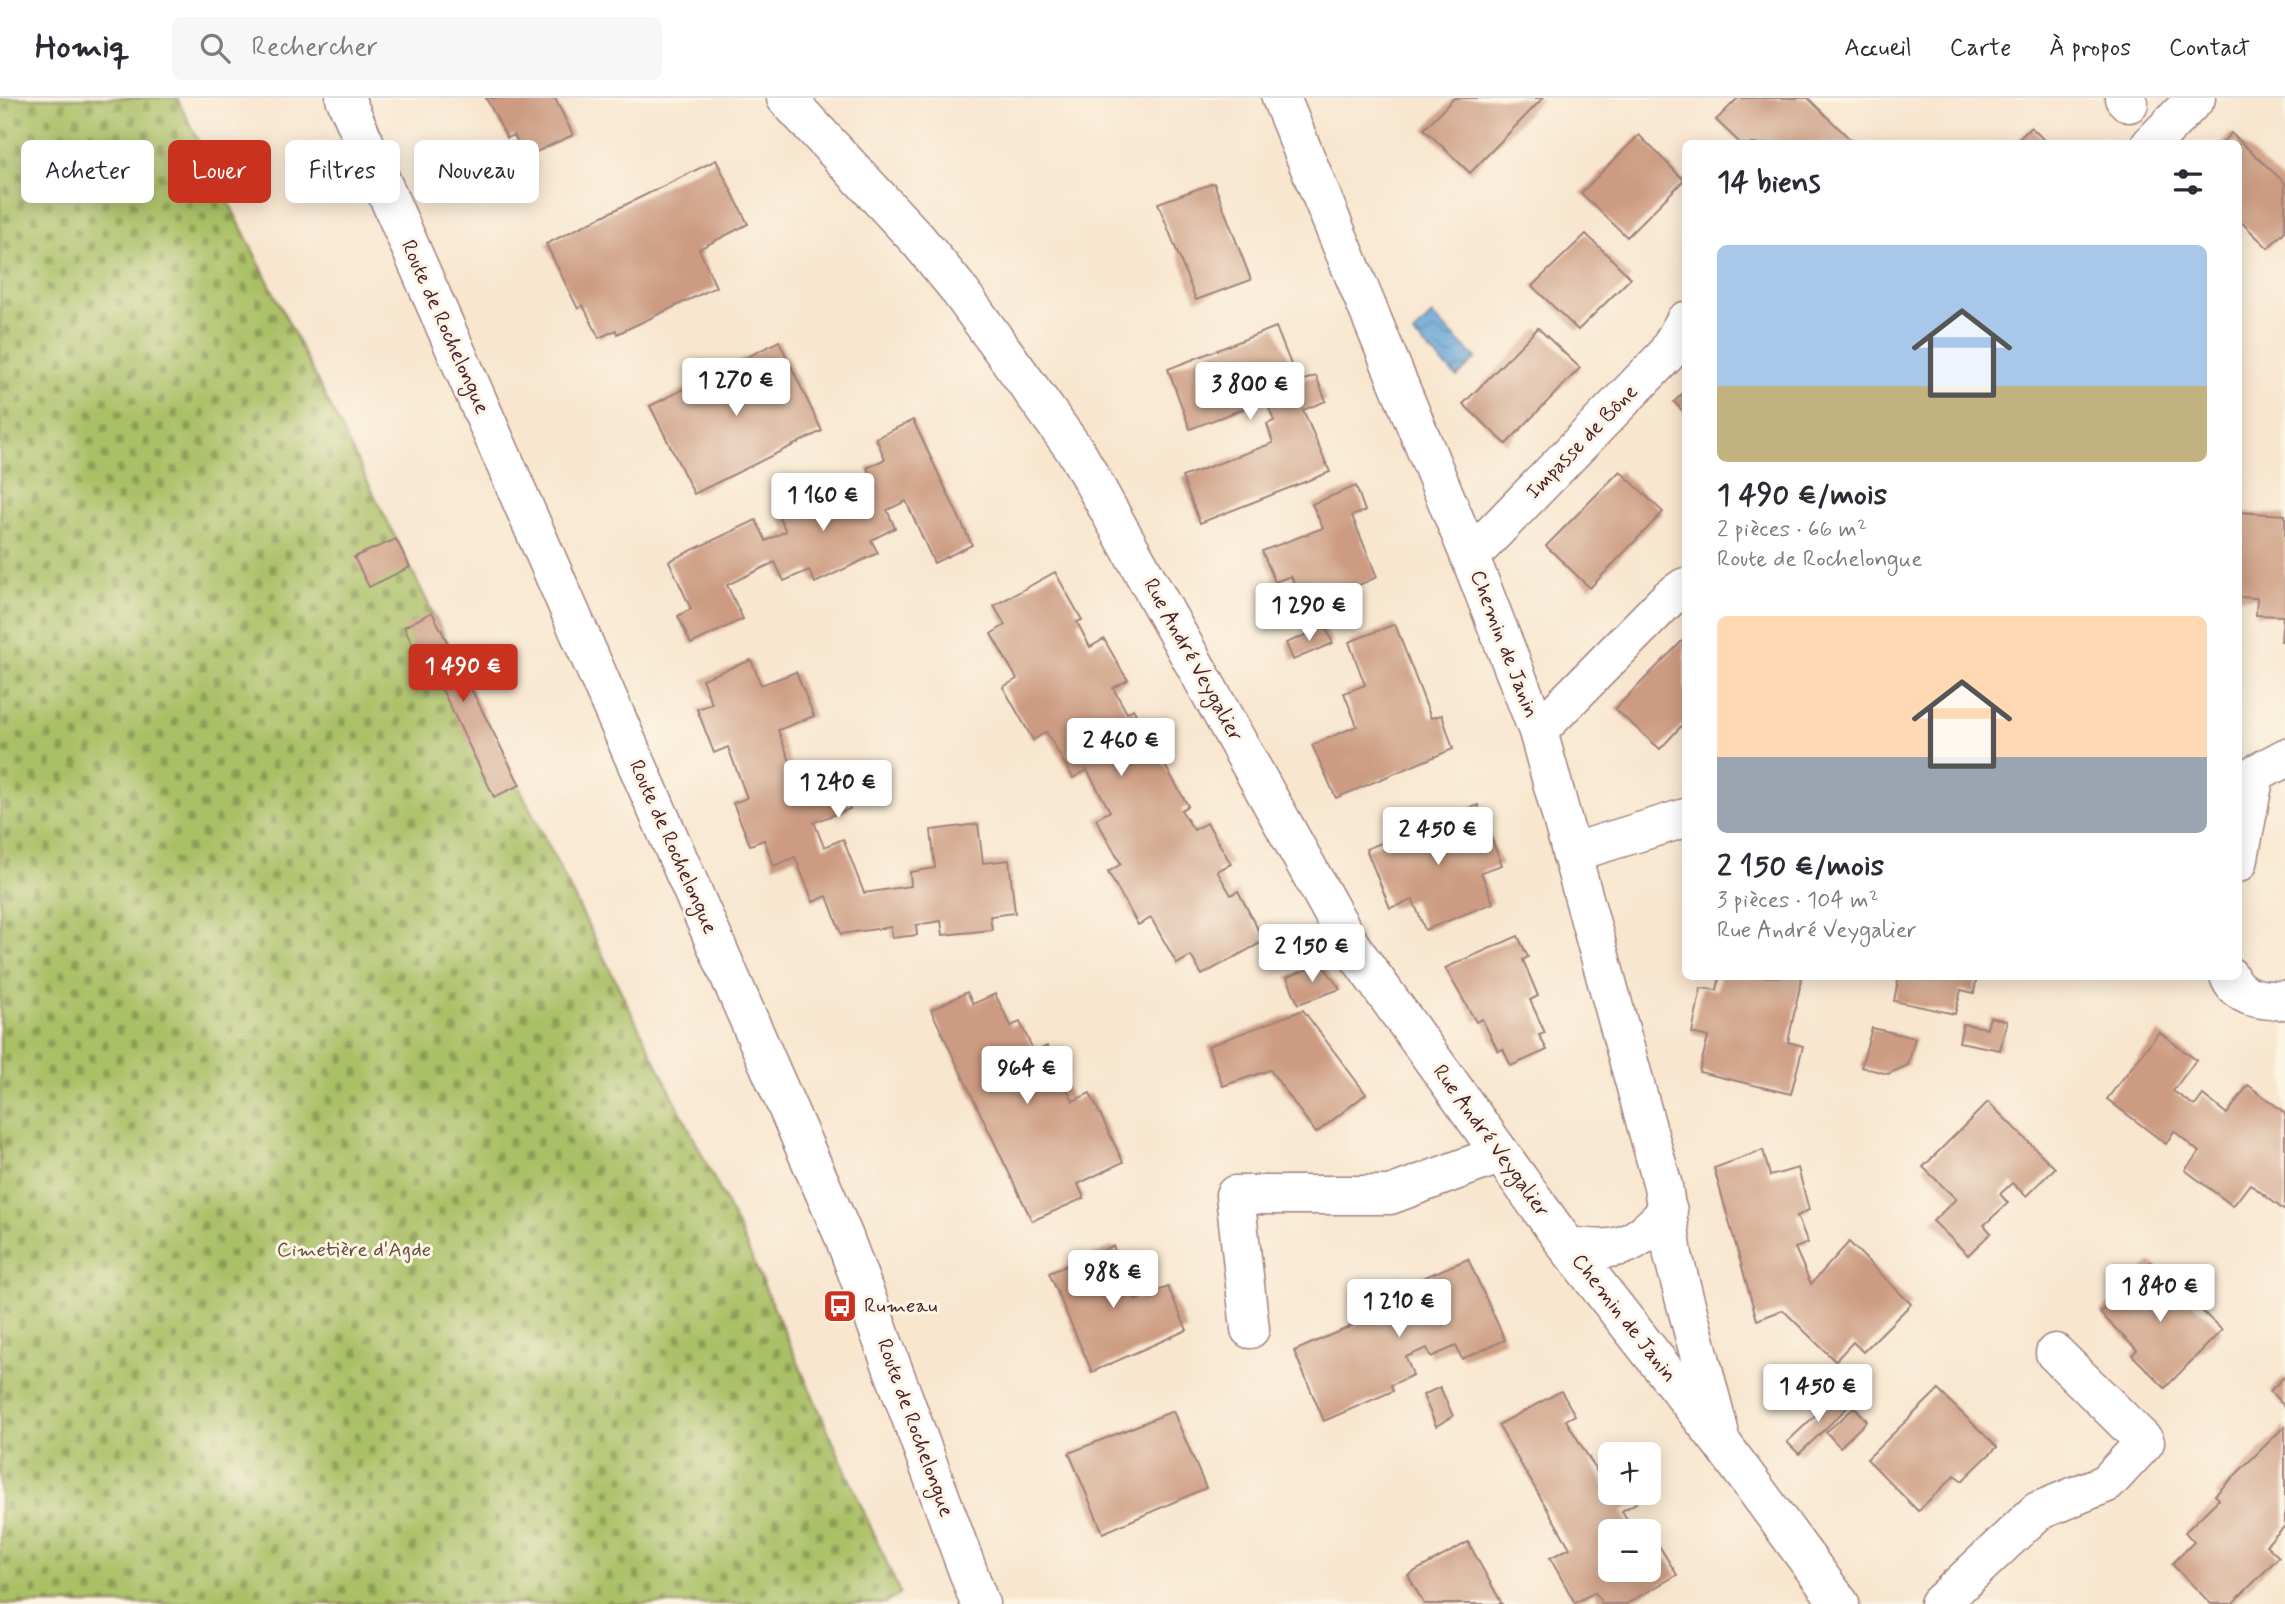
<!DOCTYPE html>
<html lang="fr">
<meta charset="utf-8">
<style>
:root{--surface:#fff;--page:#f7f7f7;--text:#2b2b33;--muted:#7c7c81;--line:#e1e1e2;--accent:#c8321e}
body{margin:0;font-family:Mynerve,sans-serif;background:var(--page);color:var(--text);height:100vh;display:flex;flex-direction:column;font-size:26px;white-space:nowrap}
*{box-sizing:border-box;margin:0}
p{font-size:23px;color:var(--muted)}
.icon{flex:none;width:38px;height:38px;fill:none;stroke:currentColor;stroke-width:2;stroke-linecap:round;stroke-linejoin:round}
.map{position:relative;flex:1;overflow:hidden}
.side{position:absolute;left:1682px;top:42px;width:560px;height:840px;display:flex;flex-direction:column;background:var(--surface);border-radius:10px;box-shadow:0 4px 18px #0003}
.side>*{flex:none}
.top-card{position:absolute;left:21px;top:42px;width:665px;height:63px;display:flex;gap:14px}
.tools{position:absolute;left:1598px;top:1344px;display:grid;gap:14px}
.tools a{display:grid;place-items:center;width:63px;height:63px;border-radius:10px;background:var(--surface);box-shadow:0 4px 18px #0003;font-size:35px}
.price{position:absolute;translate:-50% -60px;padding:0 16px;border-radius:7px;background:#fff;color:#222;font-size:23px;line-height:46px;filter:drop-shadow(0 2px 4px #0008)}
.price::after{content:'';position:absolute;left:50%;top:42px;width:21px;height:16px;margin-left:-10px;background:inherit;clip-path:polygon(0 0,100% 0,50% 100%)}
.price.current{background:var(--accent);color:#fff}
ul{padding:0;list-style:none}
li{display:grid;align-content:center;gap:14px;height:371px;padding:0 35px}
li span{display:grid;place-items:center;height:217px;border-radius:10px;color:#555}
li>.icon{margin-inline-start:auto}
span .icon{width:126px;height:126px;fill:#fffc;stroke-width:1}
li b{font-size:30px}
h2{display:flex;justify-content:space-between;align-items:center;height:84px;padding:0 35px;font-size:30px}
.pill{padding:0 24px;border-radius:10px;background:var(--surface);box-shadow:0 4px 18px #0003;font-size:24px;line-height:63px}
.pill.current{background:var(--accent);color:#fff}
header{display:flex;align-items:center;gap:42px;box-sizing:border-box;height:98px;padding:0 35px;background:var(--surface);border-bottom:2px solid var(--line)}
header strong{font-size:33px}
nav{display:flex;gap:38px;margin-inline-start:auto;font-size:24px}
.search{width:490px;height:63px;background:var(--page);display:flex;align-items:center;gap:18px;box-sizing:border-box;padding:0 24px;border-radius:10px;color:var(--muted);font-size:26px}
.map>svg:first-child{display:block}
.cemetery{fill:url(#cemetery-stones);stroke:#7a7048;stroke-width:2}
.water{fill:url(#water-waves);stroke:#586282;stroke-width:2}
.building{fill:#cc9b81}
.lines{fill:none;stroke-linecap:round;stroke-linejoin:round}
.street-casing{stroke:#a1827d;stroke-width:41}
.secondary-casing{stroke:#a1827d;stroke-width:41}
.street{stroke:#fff;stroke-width:38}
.secondary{stroke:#fff;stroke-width:38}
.labels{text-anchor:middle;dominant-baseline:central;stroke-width:6;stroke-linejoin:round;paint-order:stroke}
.street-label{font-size:21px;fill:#4a1f2b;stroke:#fcf5e5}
.park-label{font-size:21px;fill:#674f3d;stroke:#fcf5e5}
.poi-label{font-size:21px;fill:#4a1f2b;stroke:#fcf5e5;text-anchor:start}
</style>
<header>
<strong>Homiq</strong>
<div class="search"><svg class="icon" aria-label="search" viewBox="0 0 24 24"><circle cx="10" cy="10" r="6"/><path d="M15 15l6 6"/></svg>Rechercher</div>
<nav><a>Accueil</a><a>Carte</a><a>À propos</a><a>Contact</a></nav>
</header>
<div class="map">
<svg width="2285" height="1506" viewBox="0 0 2285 1506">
<defs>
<pattern id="cemetery-stones" width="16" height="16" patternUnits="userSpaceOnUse" patternTransform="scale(1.75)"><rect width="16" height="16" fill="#aac066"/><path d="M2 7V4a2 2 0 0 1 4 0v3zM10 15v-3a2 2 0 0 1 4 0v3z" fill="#8c9b54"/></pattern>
<pattern id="water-waves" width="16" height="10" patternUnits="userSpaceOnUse" patternTransform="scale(1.75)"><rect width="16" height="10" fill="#67a6d9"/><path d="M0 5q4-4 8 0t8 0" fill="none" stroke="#5787b0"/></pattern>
</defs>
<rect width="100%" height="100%" fill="#fcf5e5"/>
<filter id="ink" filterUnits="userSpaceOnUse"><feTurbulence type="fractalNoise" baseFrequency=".0143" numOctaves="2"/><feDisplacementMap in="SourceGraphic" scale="14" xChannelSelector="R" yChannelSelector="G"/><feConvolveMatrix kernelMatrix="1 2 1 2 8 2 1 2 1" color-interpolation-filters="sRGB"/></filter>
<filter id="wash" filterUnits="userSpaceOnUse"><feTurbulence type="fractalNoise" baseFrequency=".00686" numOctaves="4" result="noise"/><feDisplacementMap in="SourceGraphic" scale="28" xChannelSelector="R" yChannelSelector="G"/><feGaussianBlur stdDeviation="1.57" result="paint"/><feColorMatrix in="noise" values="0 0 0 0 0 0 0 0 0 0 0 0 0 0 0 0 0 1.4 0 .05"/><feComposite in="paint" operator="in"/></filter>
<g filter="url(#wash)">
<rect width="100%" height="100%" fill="#f8e6cf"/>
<polygon class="cemetery" points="0,0 177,0 737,1127 900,1495 886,1506 0,1506"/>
<polygon class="water" points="1432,217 1476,260 1457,279 1413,236"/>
<g id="blocks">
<g class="building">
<polygon points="486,0 555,0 573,37 525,59 514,37 507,40"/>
<polygon points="1454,0 1543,0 1470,75 1424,31"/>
<polygon points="1738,0 1808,0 1855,46 1741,46 1716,22"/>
<polygon points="2031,29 2048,46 2014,46"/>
<polygon points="2231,35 2285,85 2285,133 2268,150 2238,121 2238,46 2221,46"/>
<polygon points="1639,37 1684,82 1627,139 1581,95"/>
<polygon points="716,62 748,126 699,151 716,189 617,236 616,232 599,240 583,207 578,211 546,146"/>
<polygon points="1214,85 1251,182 1196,202 1158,105"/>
<polygon points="1586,136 1631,180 1578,232 1532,188"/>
<polygon points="1276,229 1298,284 1316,278 1326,303 1303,312 1330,374 1200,425 1182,379 1273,345 1267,326 1274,323 1266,302 1190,331 1168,271"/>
<polygon points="1538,230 1580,270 1506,346 1463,306"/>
<polygon points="779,243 822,333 694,396 650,308"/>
<polygon points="1685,293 1685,315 1674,304"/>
<polygon points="913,322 972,447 934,465 906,403 887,412 895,430 871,442 878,455 815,485 809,472 784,483 775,464 727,487 743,521 691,546 678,518 691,511 669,463 756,422 766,443 786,433 776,413 847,379 857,400 876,390 867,370 885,361 876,340"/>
<polygon points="1620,373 1663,414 1590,490 1546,448"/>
<polygon points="1356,388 1365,413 1352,418 1377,479 1305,511 1291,478 1275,484 1262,453 1323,430 1312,406"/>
<polygon points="2238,414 2285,417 2285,543 2281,543 2283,518 2256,517 2257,500 2238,499"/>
<polygon points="396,441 410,469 369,489 354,459"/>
<polygon points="1055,474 1082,522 1077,524 1090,549 1104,541 1122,573 1128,582 1113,590 1127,615 1133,611 1188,708 1181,712 1194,732 1207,725 1212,733 1231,766 1217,773 1231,797 1238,793 1264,843 1202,877 1191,858 1177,866 1151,820 1138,827 1108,774 1121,766 1096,721 1110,713 1087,672 1073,680 1046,634 1033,642 1003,589 1017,581 991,536 1005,527 994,508"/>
<polygon points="432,514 520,687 494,699 421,548 414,550 404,529"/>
<polygon points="1395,526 1431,620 1442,617 1453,651 1336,700 1312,647 1357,628 1344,595 1365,587 1349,544"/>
<polygon points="1325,529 1333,545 1293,562 1286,545"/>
<polygon points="1685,540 1685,624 1660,651 1615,611"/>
<polygon points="751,562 761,587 796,574 814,618 778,632 796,679 832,666 850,711 814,724 824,749 843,741 864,795 911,788 910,774 935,770 931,732 978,726 983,765 1009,762 1015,815 990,818 992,832 943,837 941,823 916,827 917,837 892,840 891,829 841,836 827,798 813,804 795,759 774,768 764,742 750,747 733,705 747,700 728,649 714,655 697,611 712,606 702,581"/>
<polygon points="1478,707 1502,767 1481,774 1493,805 1425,832 1413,802 1390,810 1366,751"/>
<polygon points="1518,838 1528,859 1523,862 1538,898 1530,902 1545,935 1539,937 1547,952 1511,968 1503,951 1498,953 1482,921 1476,924 1445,870"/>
<polygon points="1322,866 1340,891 1298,906 1287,879"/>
<polygon points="1720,878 1802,879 1788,944 1803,948 1791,996 1699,974 1708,939 1692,935 1701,890 1717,892"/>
<polygon points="1899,878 1977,878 1974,895 1961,892 1955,916 1894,903"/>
<polygon points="967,894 973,906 995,896 1011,928 1020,924 1034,954 1047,948 1073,1003 1090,995 1123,1064 1078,1086 1084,1100 1032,1123 931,912"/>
<polygon points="1303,912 1366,996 1316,1035 1270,972 1223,988 1208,948"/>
<polygon points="1990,919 2007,923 2000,952 1959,944 1963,926 1987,930"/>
<polygon points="1872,930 1915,940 1908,967 1888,976 1861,969"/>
<polygon points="2159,934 2196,962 2173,993 2195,1008 2203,997 2227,1016 2248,987 2285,1015 2285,1113 2250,1086 2233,1108 2185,1072 2199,1054 2174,1033 2166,1046 2107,1001"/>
<polygon points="1988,1004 2055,1070 2026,1098 2012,1085 2000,1096 2008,1105 1984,1127 1991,1135 1968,1157 1933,1123 1956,1101 1923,1069"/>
<polygon points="1763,1052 1770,1078 1798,1070 1809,1112 1797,1118 1808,1145 1795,1150 1811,1186 1849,1144 1911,1206 1863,1254 1853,1244 1835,1263 1783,1212 1757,1222 1714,1070"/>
<polygon points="1113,1148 1136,1202 1168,1189 1187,1232 1092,1274 1049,1175"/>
<polygon points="1468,1161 1505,1242 1462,1261 1456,1248 1431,1259 1427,1250 1406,1259 1413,1277 1391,1287 1393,1293 1324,1323 1294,1253 1386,1213 1377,1193 1399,1184 1401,1189"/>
<polygon points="2151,1164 2222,1232 2165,1290 2132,1257 2137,1252 2100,1215"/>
<polygon points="2285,1278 2285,1309 2270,1293"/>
<polygon points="1440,1289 1453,1318 1436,1328 1423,1297"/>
<polygon points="1938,1292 1997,1349 1962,1383 1955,1377 1918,1413 1867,1361"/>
<polygon points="1561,1293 1575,1317 1566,1322 1607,1390 1610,1388 1610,1395 1630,1395 1636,1405 1622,1413 1634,1433 1610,1433 1610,1472 1648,1472 1648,1440 1653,1438 1677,1477 1626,1506 1602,1506 1595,1494 1575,1505 1550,1460 1570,1450 1498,1327"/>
<polygon points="1838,1296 1849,1308 1799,1356 1787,1344"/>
<polygon points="1855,1309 1867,1323 1840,1349 1826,1334"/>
<polygon points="1173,1313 1206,1390 1103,1435 1069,1355"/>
<polygon points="2285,1328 2285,1428 2266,1447 2279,1459 2232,1506 2211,1506 2172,1466 2194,1444 2185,1434 2219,1401 2215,1397"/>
<polygon points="1468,1444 1502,1506 1424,1506 1408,1477"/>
</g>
</g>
</g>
<g filter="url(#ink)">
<use href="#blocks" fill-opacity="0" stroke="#a1827d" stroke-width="2"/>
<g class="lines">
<g class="street-casing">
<g id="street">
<polyline points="786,0 918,142 956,188 1077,355 1351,848 1567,1148 1723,1347 1840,1506"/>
<polyline points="1281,0 1470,459 1538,633 1663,1088 1673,1157 1719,1332"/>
<polyline points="2124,0 2129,5"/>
<polyline points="2151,46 2196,0"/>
<polyline points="1470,459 1666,257 1685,223"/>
<polyline points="1538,633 1669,500 1685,489"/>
<polyline points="1571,755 1685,720"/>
<polyline points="2238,765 2255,676 2285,660"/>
<path d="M2229,878C2237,900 2264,903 2285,902"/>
<path d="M1567,1148C1621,1154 1630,1151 1668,1113"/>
<polyline points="1250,1231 1235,1097 1390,1097 1501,1056"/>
<polyline points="1939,1506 2038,1413 2107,1385 2145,1344 2055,1255"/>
</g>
</g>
<g class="secondary-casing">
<polyline id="secondary" points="345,0 844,1139 980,1506"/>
</g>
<use href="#street" class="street"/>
<use href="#secondary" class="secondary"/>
</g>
</g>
<defs>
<g id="bus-square" transform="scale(1.75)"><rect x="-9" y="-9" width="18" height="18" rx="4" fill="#c8321e" stroke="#fcf5e5"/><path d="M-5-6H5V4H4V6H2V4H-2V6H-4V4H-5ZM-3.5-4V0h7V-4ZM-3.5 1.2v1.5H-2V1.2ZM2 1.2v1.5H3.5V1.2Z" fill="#fff"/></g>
</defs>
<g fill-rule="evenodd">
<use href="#bus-square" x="840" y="1208"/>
</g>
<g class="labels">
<g class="street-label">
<text transform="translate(445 229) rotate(66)">Route de Rochelongue</text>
<text transform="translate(1582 344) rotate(-46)">Impasse de Bône</text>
<text transform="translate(1504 546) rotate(69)">Chemin de Janin</text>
<text transform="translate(1193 562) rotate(61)">Rue André Veygalier</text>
<text transform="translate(673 749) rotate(66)">Route de Rochelongue</text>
<text transform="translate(1491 1043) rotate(54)">Rue André Veygalier</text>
<text transform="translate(1624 1220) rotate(52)">Chemin de Janin</text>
<text transform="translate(915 1330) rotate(70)">Route de Rochelongue</text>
</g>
<g class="park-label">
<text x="354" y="1152">Cimetière d'Agde</text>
</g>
<g class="poi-label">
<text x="864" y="1208">Rumeau</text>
</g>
</g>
</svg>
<div class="tools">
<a>+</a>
<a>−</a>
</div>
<b class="price" style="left:736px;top:320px">1 270 €</b>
<b class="price" style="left:1250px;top:324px">3 800 €</b>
<b class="price" style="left:823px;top:435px">1 160 €</b>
<b class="price" style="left:1309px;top:545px">1 290 €</b>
<b class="price current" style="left:463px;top:606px">1 490 €</b>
<b class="price" style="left:1121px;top:680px">2 460 €</b>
<b class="price" style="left:838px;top:722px">1 240 €</b>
<b class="price" style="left:1438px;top:769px">2 450 €</b>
<b class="price" style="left:1312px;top:886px">2 150 €</b>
<b class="price" style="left:1027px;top:1008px">964 €</b>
<b class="price" style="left:1113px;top:1212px">988 €</b>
<b class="price" style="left:2160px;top:1226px">1 840 €</b>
<b class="price" style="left:1399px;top:1241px">1 210 €</b>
<b class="price" style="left:1818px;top:1326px">1 450 €</b>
<div class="top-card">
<a class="pill">Acheter</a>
<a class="pill current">Louer</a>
<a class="pill">Filtres</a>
<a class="pill">Nouveau</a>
</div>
<section class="side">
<h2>14 biens<svg class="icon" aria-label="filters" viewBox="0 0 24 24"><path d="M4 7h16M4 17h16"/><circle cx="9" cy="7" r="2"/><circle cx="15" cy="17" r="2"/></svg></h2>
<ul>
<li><span style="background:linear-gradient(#a9c7e8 65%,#c2b280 0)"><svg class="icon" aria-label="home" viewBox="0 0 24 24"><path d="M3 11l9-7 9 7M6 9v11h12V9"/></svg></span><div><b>1 490 €/mois</b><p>2 pièces · 66 m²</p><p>Route de Rochelongue</p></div></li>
<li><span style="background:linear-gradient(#ffd9b3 65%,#9aa5b1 0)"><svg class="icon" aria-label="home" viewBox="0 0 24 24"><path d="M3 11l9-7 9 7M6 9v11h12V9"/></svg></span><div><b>2 150 €/mois</b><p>3 pièces · 104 m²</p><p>Rue André Veygalier</p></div></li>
</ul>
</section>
</div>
